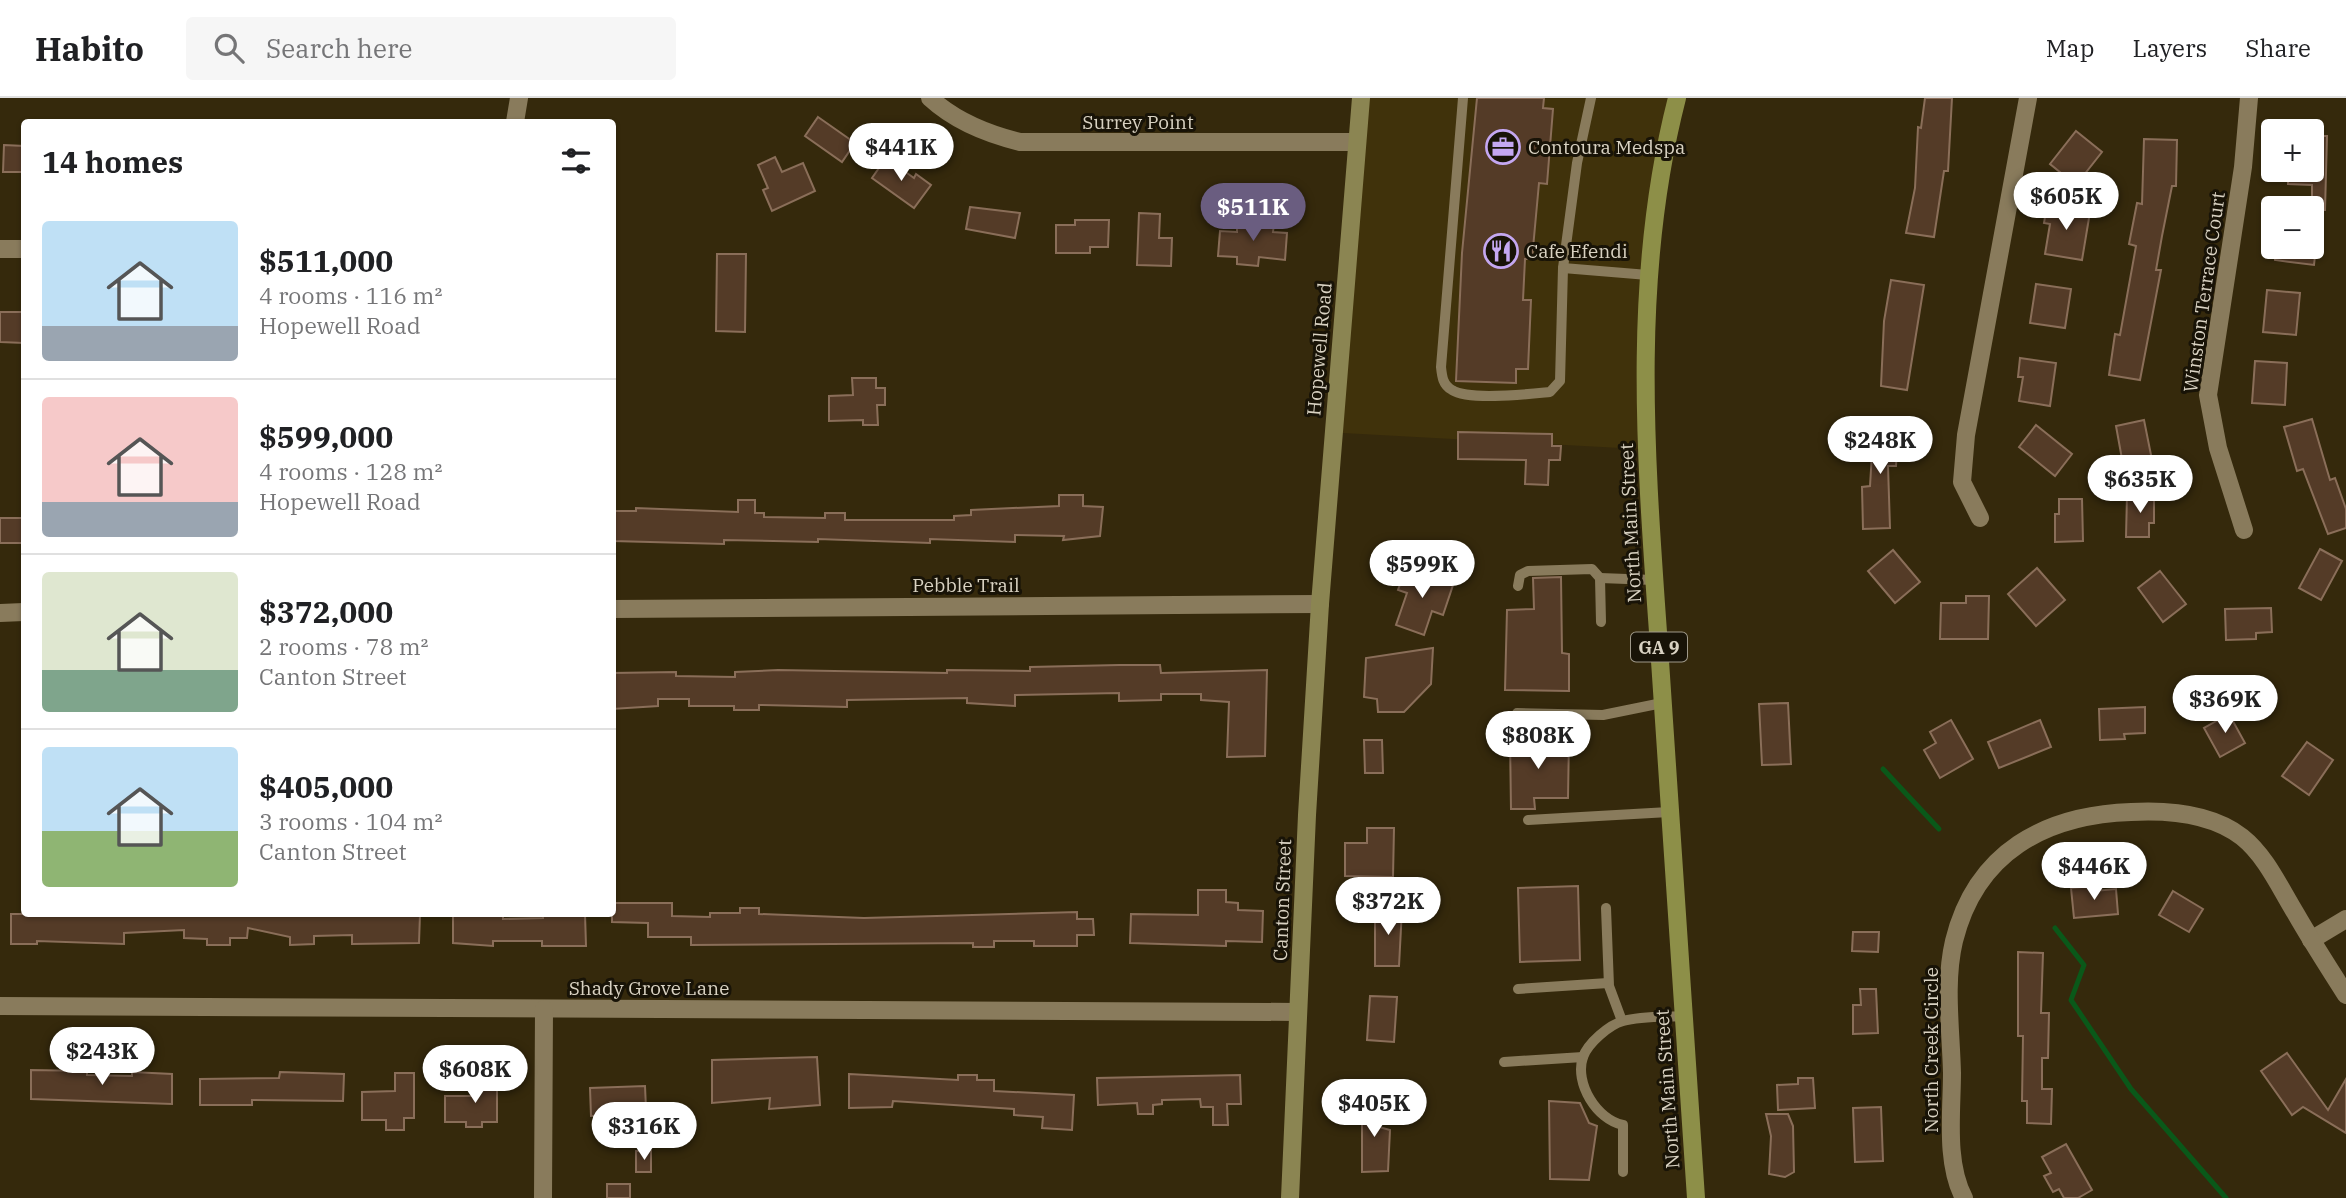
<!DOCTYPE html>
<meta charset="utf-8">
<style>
:root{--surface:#fff;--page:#f6f6f6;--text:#202124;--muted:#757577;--line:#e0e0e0;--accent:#6a5d80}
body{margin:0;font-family:"IBM Plex Serif",serif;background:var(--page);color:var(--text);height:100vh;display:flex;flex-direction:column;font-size:26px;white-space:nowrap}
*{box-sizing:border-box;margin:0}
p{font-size:23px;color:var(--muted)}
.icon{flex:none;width:38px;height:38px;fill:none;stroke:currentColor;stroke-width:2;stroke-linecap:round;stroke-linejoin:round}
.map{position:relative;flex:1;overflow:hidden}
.sheet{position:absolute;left:21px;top:21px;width:595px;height:798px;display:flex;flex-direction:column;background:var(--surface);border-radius:7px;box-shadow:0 2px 5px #0004}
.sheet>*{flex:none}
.buttons{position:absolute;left:2261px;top:21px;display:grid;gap:14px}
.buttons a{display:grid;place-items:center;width:63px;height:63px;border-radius:7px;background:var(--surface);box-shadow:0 2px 5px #0004;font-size:35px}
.price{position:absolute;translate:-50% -60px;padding:0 16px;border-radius:24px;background:#fff;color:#222;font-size:23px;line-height:46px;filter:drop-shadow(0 2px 4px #0008)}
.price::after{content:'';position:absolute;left:50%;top:42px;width:21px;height:16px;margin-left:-10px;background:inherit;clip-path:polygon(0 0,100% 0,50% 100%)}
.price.selected{background:var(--accent);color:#fff}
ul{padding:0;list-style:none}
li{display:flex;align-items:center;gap:21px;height:175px;padding:0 21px}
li+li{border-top:2px solid var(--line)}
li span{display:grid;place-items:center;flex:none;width:196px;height:140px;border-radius:7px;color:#555}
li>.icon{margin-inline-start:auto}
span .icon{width:84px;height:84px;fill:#fffc;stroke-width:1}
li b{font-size:30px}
h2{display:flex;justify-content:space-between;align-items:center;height:84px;padding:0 21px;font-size:30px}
header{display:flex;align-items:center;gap:42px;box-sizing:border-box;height:98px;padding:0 35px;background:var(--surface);border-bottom:2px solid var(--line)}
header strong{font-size:33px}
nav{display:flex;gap:38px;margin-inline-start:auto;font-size:24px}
.search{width:490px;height:63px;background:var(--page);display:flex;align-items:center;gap:18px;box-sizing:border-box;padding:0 24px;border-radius:7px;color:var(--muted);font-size:26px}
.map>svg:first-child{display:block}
.built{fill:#40320b}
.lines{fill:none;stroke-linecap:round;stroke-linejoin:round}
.stream{stroke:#0a5819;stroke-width:5}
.building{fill:#543b27;stroke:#8a6e59;stroke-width:2}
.lane{stroke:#897b5c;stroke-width:10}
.street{stroke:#897b5c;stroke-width:18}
.secondary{stroke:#8b8552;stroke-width:18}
.primary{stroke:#8d8f48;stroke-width:18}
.labels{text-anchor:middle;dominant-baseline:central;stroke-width:6;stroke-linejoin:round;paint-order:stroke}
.shield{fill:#181307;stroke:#9f998a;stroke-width:2}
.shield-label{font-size:18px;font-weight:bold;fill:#d9d2c2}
.street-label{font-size:19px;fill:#d9d2c2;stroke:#181307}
.poi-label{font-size:19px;fill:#d9d2c2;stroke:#181307;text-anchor:start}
</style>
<header>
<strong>Habito</strong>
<div class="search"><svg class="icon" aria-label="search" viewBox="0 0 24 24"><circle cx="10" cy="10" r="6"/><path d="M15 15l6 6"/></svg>Search here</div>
<nav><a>Map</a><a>Layers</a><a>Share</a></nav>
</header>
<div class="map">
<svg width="2346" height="1100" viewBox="0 0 2346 1100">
<rect width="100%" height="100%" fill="#35290c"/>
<polygon class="built" points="1360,0 1676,0 1672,12 1639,351 1325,334"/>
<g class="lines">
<g class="stream">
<polyline points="1883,671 1939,731"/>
<polyline points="2055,830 2084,867 2071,902 2131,991 2226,1100"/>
</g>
</g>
<g class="building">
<polygon points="1477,0 1544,0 1543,10 1553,11 1547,86 1539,85 1532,161 1525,161 1523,202 1531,202 1528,271 1516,271 1516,285 1456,283 1462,155"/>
<polygon points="1925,0 1952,0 1948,73 1944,73 1934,139 1906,135 1915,90 1918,29 1921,30"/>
<polygon points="818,19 855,45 842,64 805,38"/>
<polygon points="2076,33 2102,54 2076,87 2050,66"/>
<polygon points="2312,38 2327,38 2325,112 2312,112 2312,87 2288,86 2288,72 2312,72"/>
<polygon points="2144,41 2177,42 2176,88 2172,88 2162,138 2156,172 2161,172 2140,282 2109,277 2115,236 2120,237 2136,148 2129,146 2137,105 2142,106"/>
<polygon points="4,47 24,48 24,74 3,74"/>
<polygon points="775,59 782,74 803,65 815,93 772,113 763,92 768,90 758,67"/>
<polygon points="886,60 914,80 916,76 931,87 914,110 872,80"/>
<polygon points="2047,107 2090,114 2082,162 2045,156 2050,126 2044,125"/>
<polygon points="970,109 1020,115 1015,140 966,131"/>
<polygon points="1139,115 1160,116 1159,140 1172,140 1171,168 1137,167"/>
<polygon points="1075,122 1109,122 1108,149 1090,149 1090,155 1056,155 1056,127 1075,127"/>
<polygon points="1237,123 1274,126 1273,134 1287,135 1285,162 1259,159 1258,168 1237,166 1237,159 1218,158 1220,133 1237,134"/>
<polygon points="2276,149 2316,149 2314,167 2275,162"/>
<polygon points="717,156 746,156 745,234 716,233"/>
<polygon points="1891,182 1924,187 1907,292 1881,288 1884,223"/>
<polygon points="2036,186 2071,191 2065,230 2030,225"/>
<polygon points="2267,192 2300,195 2296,237 2263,234"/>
<polygon points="0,214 24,214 24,245 0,244"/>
<polygon points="2020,260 2056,265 2050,308 2019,303 2023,279 2018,279"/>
<polygon points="2255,263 2287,265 2285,307 2252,305"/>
<polygon points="852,280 876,280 876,290 885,290 885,307 877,307 878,327 863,327 863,322 829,323 829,298 853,297"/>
<polygon points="2312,321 2330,382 2335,380 2346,411 2346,430 2328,436 2303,371 2297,373 2284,329"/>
<polygon points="1874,322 1899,324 1896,368 1888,368 1890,430 1863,431 1862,389 1870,388"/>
<polygon points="2144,322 2153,367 2124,372 2116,328"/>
<polygon points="2036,327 2072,356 2055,378 2019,349"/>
<polygon points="1458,334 1552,336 1552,348 1561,348 1560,362 1549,362 1548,387 1525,386 1526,362 1458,361"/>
<polygon points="1059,397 1083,397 1083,408 1103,409 1100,438 1063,442 1064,438 1015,437 1015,444 930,441 930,445 818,441 818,444 724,442 724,446 613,443 612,413 636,413 636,410 738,414 738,402 755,402 755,415 764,415 764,419 825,420 825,415 845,415 845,422 954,422 954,418 971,417 971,412 1059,408"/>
<polygon points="2127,397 2154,397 2154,425 2149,425 2149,439 2126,439"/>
<polygon points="2059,401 2082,401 2083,443 2055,444 2055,416 2059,416"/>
<rect x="0" y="420" width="24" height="25"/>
<polygon points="2320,451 2342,463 2321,502 2299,490"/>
<polygon points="1893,452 1920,484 1895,505 1868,473"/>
<polygon points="1406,470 1453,487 1443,517 1432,513 1424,537 1396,527 1407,495 1398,492"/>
<polygon points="2037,470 2065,502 2036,528 2008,496"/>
<polygon points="2160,473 2186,506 2163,524 2138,490"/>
<polygon points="1561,479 1562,555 1569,556 1569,593 1505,592 1507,512 1534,511 1533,480"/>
<polygon points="1966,498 1989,498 1988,541 1940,541 1941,505 1966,505"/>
<polygon points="2271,510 2272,534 2256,535 2256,541 2226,542 2225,511"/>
<polygon points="1433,550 1431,586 1404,614 1378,614 1377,601 1364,599 1366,560"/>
<polygon points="1119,567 1160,567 1161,575 1267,572 1265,658 1227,659 1229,604 1201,602 1201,596 1161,596 1161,602 1119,603 1119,595 1015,597 1015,608 967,605 967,600 847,602 847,609 759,607 759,612 734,612 734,608 689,608 689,601 658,601 658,608 612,611 612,575 676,574 676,578 735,579 735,574 778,572 947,575 947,572 1030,573 1030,569"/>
<polygon points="1788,605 1791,666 1762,667 1759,606"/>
<polygon points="2145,609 2145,635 2124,636 2125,641 2100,642 2099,611"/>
<polygon points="2229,616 2245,645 2220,659 2204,630"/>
<polygon points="1951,622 1973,661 1940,680 1924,652 1936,645 1930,634"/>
<polygon points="2040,622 2051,649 1999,670 1988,644"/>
<polygon points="1569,640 1568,700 1534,700 1535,711 1511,711 1510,641"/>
<polygon points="1364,642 1382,642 1383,675 1365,675"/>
<polygon points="2307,644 2333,662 2309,697 2282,678"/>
<polygon points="1367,730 1394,730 1393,779 1345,778 1345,745 1367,745"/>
<polygon points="1578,788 1580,862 1520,864 1518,790"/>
<polygon points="2093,788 2094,793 2116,791 2118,816 2074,820 2071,790"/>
<polygon points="1198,792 1226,792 1226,804 1238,805 1238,812 1263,813 1262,844 1226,843 1226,848 1130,845 1131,816 1198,817"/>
<polygon points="2173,793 2203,811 2189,834 2159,817"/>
<polygon points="612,805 672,805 672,818 710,819 710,815 740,815 740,810 759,810 759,816 864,820 1077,814 1077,821 1093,821 1094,837 1077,837 1077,848 1034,848 1034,843 994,843 994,849 973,849 973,845 691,847 691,839 648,839 648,825 612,824"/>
<polygon points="1375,810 1402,811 1399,868 1375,868"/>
<polygon points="11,816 420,816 419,845 352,846 352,837 314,838 314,846 290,847 290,839 248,830 247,840 230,840 230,847 207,847 207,841 184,840 184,832 124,835 124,846 37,843 37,846 11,846"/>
<polygon points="453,816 503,816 503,821 543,820 543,816 585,816 586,848 542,848 542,843 493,843 493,848 453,845"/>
<polygon points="1853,834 1879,834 1878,854 1852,853"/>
<polygon points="2018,854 2043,855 2041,915 2049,915 2048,960 2042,960 2042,991 2052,991 2051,1026 2027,1025 2027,1003 2022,1003 2023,938 2018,938"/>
<polygon points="1860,891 1876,891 1878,935 1853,936 1853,907 1861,907"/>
<polygon points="1370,898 1397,899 1394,944 1367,942"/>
<polygon points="2287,955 2328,1012 2346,981 2346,1035 2303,1009 2292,1017 2261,973"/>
<polygon points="817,959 820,1007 769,1011 770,1000 712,1005 712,962"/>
<polygon points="31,972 87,973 87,977 132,978 132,974 172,976 172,1006 31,1001"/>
<polygon points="280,974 344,976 343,1003 252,1002 252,1007 200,1007 200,981 279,980"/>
<polygon points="395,975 414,975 414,1020 404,1020 404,1032 386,1032 386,1022 362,1022 362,994 395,993"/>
<polygon points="849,976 958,982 958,977 977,977 977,982 994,982 994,993 1074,997 1072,1032 1042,1030 1043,1019 1014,1017 1014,1011 893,1003 892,1009 849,1010"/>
<polygon points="478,977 497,977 497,1024 482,1024 482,1029 466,1029 466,1024 445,1024 445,998 478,998"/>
<polygon points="1240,977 1241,1006 1227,1006 1228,1027 1213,1027 1213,1009 1201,1009 1200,1001 1162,1002 1162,1006 1153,1007 1153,1016 1138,1016 1137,1005 1098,1007 1097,980"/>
<polygon points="1798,980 1813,980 1815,1010 1778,1012 1777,987 1798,986"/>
<polygon points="645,988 646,1011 610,1012 610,1017 591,1018 590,990"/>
<polygon points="1362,1001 1380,1002 1379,1029 1390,1032 1388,1073 1362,1074"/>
<polygon points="1549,1003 1580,1005 1589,1025 1597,1028 1589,1082 1550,1081"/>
<polygon points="1881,1009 1883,1063 1855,1064 1853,1010"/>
<polygon points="1766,1016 1788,1016 1793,1028 1794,1074 1785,1079 1769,1076 1771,1038"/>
<polygon points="2066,1046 2092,1092 2078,1100 2064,1100 2059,1091 2053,1094 2044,1078 2051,1075 2042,1059"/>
<rect x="636" y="1053" width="15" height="21"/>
<rect x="607" y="1086" width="23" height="14"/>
</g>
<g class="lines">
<g class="lane">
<path d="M1463,0L1441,269C1442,279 1443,287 1452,292C1469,303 1529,296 1550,294L1560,283L1563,170L1577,65L1591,0"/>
<polyline points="1563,170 1648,177"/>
<polyline points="1600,480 1654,482"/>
<polyline points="1518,488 1520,477 1528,473 1592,471 1600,480 1601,524"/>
<polyline points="1517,615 1603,617 1662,605"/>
<polyline points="1528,722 1669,714"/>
<polyline points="1606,810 1609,888 1622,923"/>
<polyline points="1518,891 1608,885"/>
<polyline points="1504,964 1583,959"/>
<path d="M1623,1074V1027C1597,1022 1574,985 1583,959C1588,945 1609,927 1623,923C1641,918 1664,919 1683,918"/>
</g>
<g class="street">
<path d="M930,0C955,23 987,36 1020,44H1357"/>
<polyline points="515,24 519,0"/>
<polyline points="0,151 24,151"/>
<polyline points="1980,420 1962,384 1966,337 2028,0"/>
<polyline points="2244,432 2218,350 2208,297 2243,69 2249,0"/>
<polyline points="612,511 1320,506"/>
<polyline points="0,515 24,514"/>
<polyline points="2311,842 2346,821"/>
<polyline points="0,908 1298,914"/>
<polyline points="543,1100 544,911"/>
<path d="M1964,1100C1945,1065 1952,1013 1952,975C1951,932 1944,885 1954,843C1976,754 2045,717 2131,714C2168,712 2211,715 2242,739C2266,758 2280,790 2296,816C2312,844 2329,870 2346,897"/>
</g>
<polyline class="secondary" points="1290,1100 1307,717 1320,506 1361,0"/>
<path class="primary" d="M1677,0C1629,186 1647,374 1660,563C1671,742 1683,921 1696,1100"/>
</g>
<defs>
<g id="office-ring" transform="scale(1.75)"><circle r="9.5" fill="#181307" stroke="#c4a7f1" stroke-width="1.5"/><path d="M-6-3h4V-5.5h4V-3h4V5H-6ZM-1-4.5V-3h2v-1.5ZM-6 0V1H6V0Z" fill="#c4a7f1"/></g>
<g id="restaurant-ring" transform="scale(1.75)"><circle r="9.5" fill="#181307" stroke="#c4a7f1" stroke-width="1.5"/><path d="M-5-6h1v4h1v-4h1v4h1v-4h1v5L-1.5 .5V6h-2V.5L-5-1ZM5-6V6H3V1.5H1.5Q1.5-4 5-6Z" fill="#c4a7f1"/></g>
</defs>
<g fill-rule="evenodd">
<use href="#office-ring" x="1503" y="49"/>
<use href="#restaurant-ring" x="1501" y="153"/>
</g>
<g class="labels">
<rect class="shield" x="1631" y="534.5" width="56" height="29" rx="5"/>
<g class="shield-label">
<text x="1659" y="549">GA 9</text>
</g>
<g class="street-label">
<text x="1138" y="24">Surrey Point</text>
<text transform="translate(2204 194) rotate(-82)">Winston Terrace Court</text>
<text transform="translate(1319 251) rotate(-85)">Hopewell Road</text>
<text transform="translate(1630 425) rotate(-93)">North Main Street</text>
<text x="966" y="487">Pebble Trail</text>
<text transform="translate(1282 802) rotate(-88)">Canton Street</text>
<text x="649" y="890">Shady Grove Lane</text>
<text transform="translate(1931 952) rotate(-90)">North Creek Circle</text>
<text transform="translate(1667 991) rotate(-94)">North Main Street</text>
</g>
<g class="poi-label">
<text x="1528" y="49">Contoura Medspa</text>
<text x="1526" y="153">Cafe Efendi</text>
</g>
</g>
</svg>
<div class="buttons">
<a>+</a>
<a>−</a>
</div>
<b class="price" style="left:901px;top:85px">$441K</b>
<b class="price" style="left:2066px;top:134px">$605K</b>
<b class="price selected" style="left:1253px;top:145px">$511K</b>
<b class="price" style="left:1880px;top:378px">$248K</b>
<b class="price" style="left:2140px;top:417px">$635K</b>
<b class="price" style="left:1422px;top:502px">$599K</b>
<b class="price" style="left:2225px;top:637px">$369K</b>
<b class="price" style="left:1538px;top:673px">$808K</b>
<b class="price" style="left:2094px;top:804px">$446K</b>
<b class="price" style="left:1388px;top:839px">$372K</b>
<b class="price" style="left:102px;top:989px">$243K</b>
<b class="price" style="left:475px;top:1007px">$608K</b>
<b class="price" style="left:1374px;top:1041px">$405K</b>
<b class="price" style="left:644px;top:1064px">$316K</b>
<section class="sheet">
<h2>14 homes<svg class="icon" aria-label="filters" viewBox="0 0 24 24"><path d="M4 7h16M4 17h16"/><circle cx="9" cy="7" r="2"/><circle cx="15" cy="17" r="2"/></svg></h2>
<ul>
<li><span style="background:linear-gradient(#bfe0f5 75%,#9aa5b1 0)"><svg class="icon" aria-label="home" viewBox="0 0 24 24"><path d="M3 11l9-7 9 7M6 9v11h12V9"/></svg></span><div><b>$511,000</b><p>4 rooms · 116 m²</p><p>Hopewell Road</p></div></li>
<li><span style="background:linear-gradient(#f6c9c9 75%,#9aa5b1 0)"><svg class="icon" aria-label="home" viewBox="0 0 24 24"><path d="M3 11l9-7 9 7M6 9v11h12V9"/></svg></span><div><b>$599,000</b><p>4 rooms · 128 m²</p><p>Hopewell Road</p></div></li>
<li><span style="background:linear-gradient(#dfe7d0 70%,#7fa58c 0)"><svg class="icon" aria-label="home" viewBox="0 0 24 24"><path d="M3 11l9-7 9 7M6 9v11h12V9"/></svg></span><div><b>$372,000</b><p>2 rooms · 78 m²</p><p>Canton Street</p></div></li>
<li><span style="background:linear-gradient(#bfe0f5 60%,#8fb573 0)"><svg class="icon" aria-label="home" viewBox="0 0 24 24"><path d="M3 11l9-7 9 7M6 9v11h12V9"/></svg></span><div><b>$405,000</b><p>3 rooms · 104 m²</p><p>Canton Street</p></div></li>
</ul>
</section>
</div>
